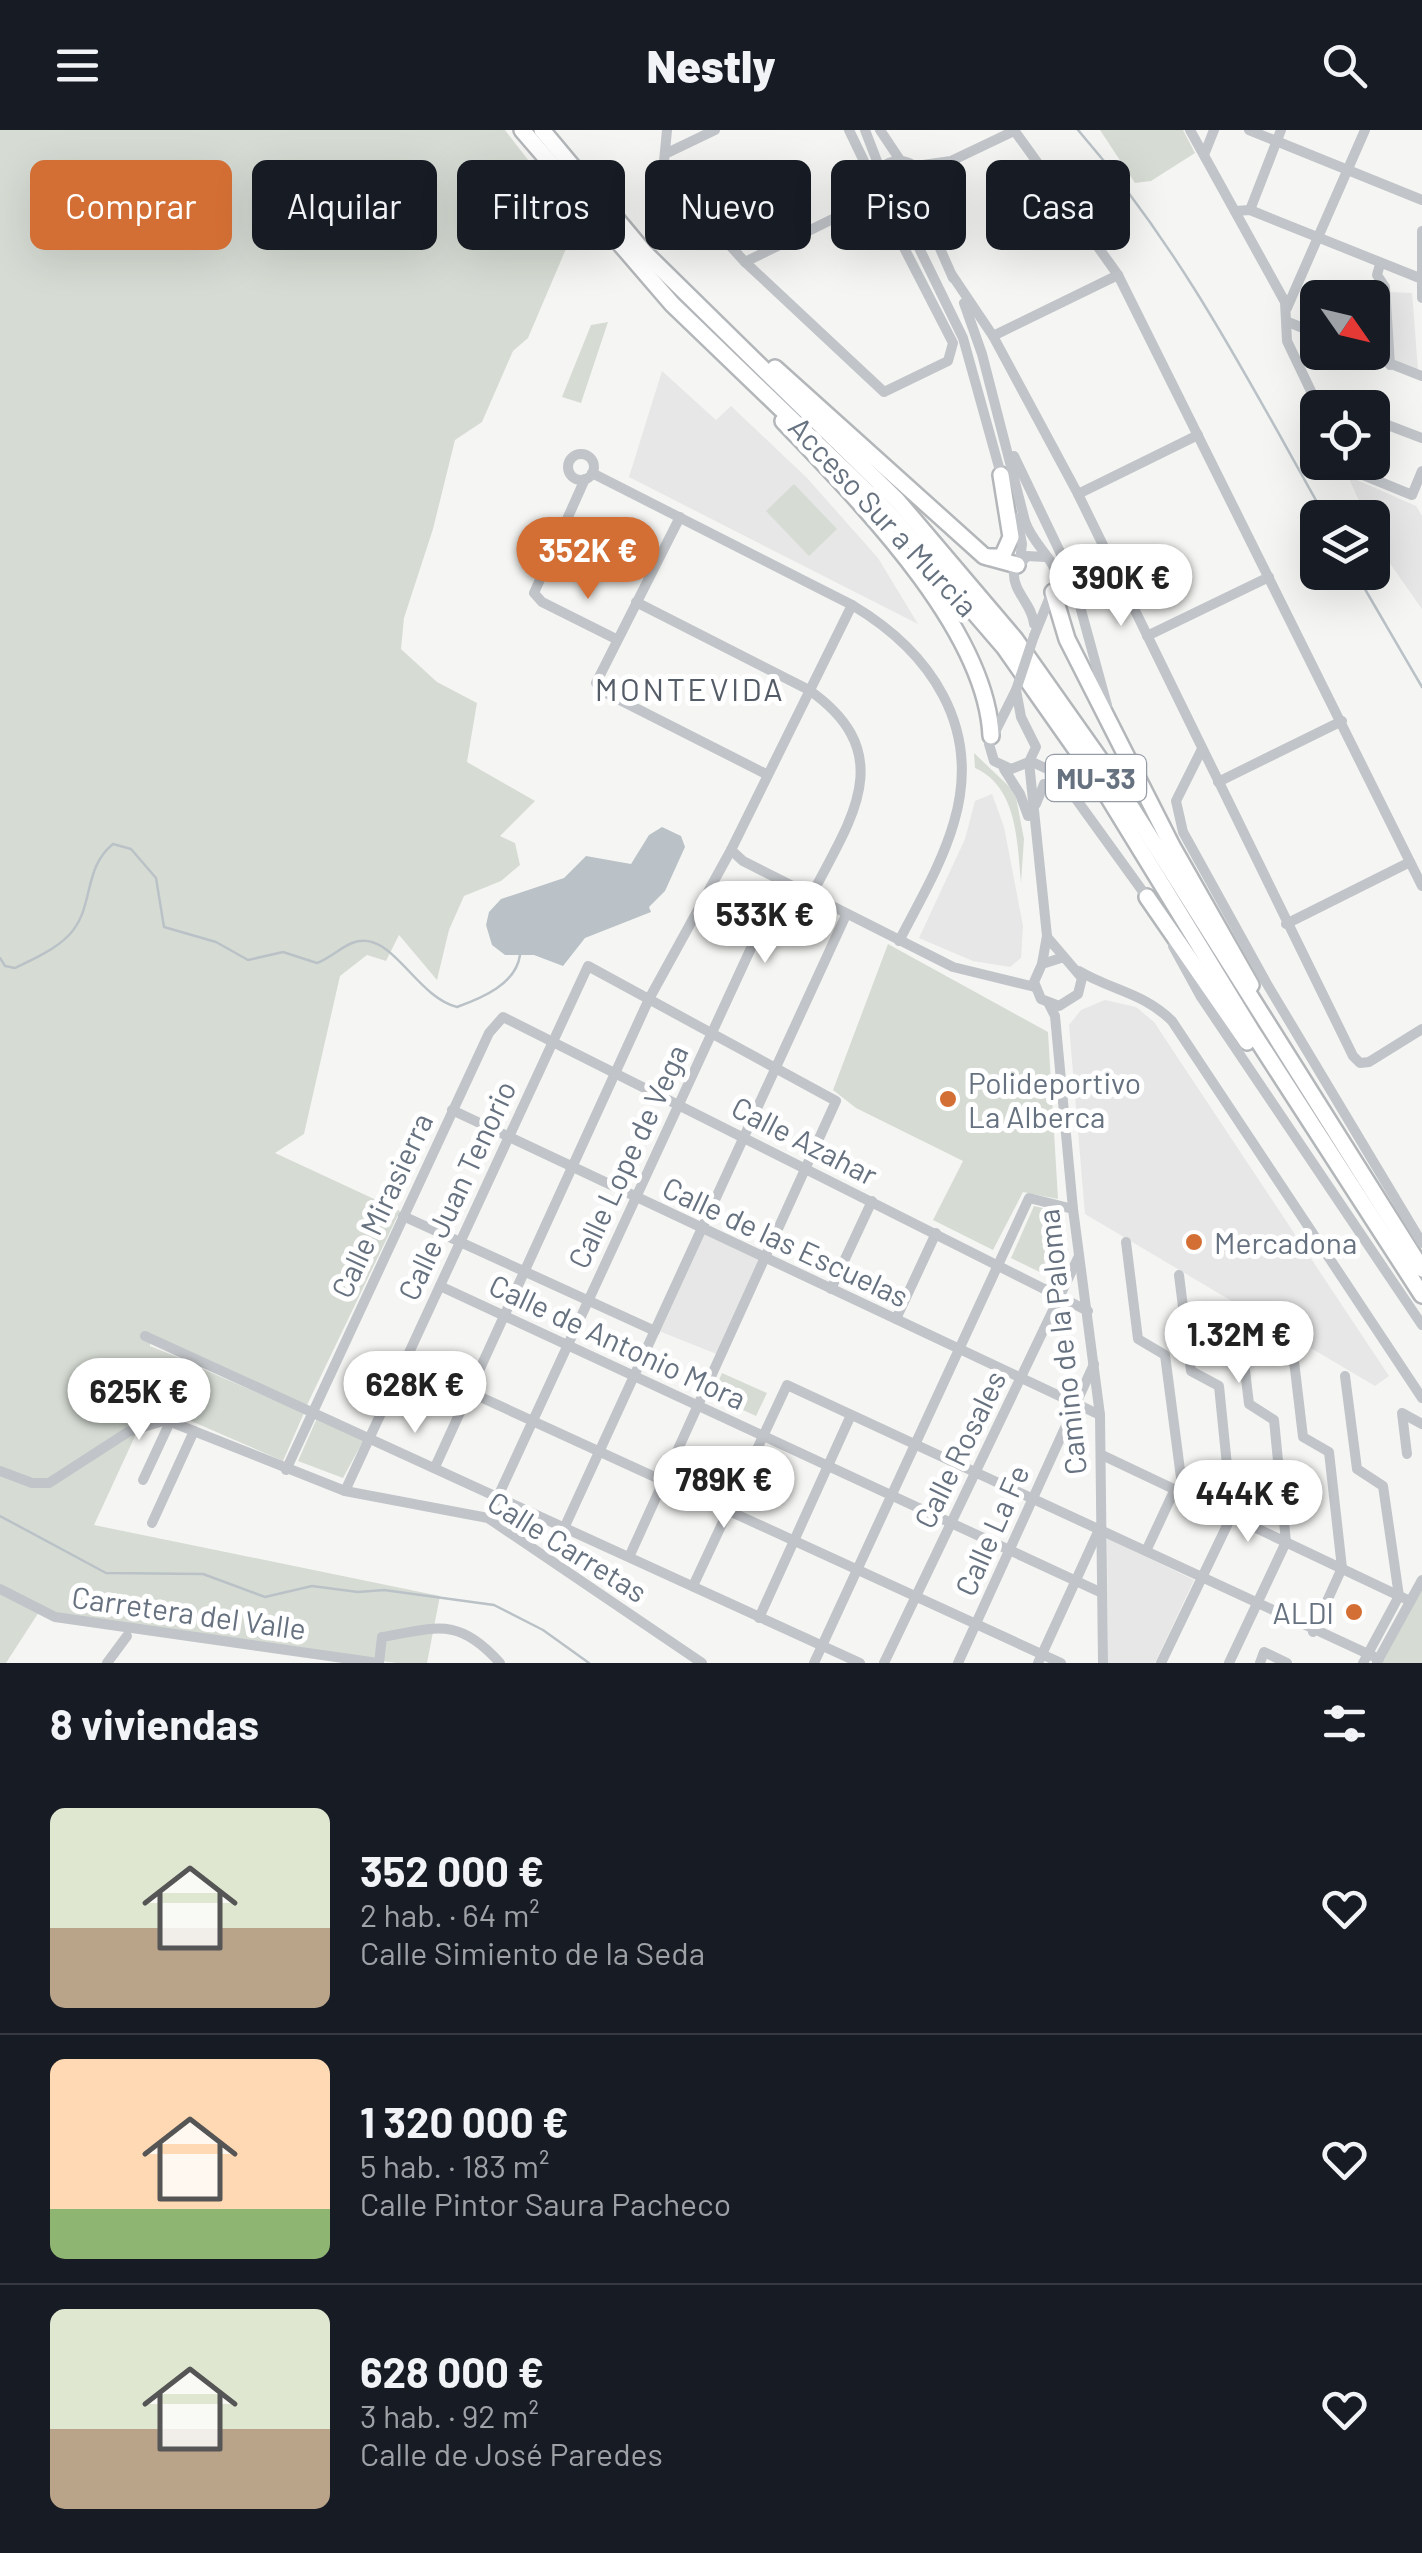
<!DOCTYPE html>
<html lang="es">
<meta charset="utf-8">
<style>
:root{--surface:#171b24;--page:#242831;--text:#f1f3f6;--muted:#9ea1a6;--line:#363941;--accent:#d36f35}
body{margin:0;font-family:Barlow,sans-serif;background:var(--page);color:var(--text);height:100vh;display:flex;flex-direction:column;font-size:38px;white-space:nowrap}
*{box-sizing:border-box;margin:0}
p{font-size:32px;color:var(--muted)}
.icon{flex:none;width:55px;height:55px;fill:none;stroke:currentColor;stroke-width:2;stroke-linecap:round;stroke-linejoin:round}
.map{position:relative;height:1533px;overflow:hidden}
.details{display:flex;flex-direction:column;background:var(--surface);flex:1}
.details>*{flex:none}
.hud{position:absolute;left:30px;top:30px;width:1362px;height:90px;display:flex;gap:20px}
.needle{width:65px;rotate:124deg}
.fabs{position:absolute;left:1300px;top:150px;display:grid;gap:20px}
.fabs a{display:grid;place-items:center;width:90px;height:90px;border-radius:15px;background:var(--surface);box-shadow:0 10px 40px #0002;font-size:50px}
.price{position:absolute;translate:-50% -85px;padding:0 22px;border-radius:35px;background:#fff;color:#222;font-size:32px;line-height:65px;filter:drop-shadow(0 2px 5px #0008)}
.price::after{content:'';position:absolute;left:50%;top:60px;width:30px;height:22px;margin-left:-15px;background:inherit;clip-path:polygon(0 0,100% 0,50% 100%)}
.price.on{background:var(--accent);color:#fff}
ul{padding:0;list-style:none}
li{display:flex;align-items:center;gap:30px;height:250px;padding:0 50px}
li+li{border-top:2px solid var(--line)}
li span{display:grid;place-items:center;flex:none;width:280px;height:200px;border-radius:15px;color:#555}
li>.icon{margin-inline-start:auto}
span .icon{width:120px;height:120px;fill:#fffc;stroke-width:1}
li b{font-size:42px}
h2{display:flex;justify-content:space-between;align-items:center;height:120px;padding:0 50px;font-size:42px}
.pill{padding:0 35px;border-radius:15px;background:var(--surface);box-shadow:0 10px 40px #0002;font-size:35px;line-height:90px}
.pill.on{background:var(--accent);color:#fff}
header{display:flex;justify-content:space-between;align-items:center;height:130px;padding:0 50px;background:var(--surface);font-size:45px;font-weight:800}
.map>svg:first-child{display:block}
.built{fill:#e6e7e6}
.green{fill:#d6dcd4}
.water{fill:#bac2c7}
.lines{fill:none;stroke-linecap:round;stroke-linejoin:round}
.stream{stroke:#bac2c7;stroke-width:2.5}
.highway-casing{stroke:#b4b7ba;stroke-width:20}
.minor{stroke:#c1c4c8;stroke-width:10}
.highway{stroke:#fff;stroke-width:15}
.minor-bridge{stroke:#c1c4c8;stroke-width:10}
.poi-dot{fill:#d36f35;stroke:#fff;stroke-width:4}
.labels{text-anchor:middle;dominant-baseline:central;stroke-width:10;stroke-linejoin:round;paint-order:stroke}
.shield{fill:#fff;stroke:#959ca7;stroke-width:2.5}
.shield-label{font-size:28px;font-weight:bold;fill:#677281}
.street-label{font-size:30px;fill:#677281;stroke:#fff}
.poi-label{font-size:30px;fill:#677281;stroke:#fff;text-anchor:start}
.neighbourhood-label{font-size:32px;letter-spacing:2.5px;fill:#545c67;stroke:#fff}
</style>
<header><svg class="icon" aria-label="menu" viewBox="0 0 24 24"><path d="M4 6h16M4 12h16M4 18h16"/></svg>Nestly<svg class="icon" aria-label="search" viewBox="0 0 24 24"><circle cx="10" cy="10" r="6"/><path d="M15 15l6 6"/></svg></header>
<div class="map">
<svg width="1422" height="1533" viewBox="0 0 1422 1533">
<rect width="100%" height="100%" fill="#f5f6f3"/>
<g class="built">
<polygon points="1388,162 1412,163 1418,240 1393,231"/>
<polygon points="662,241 716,290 731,276 807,348 878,428 918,494 629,347"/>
<polygon points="1348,346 1416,376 1422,386 1422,479 1377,415 1372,388 1366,387"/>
<polygon points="992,664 1004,697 1023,796 1021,828 1010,837 973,831 919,808 965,709 975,671"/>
<polygon points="1105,870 1136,877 1154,892 1389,1246 1375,1256 1085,1084 1069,895 1081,880"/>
<polygon points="704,1104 762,1130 719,1225 659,1201"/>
<polygon points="1107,1408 1194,1450 1155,1533 1108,1533"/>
</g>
<g class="green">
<polygon points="0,0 505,0 577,93 528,208 513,221 482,292 455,310 433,399 404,488 401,519 437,552 477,573 467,632 535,671 500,706 515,713 520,735 501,751 464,766 449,800 437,850 399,805 386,831 367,825 340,846 304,1004 275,1023 400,1081 307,1275 151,1204 150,1216 185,1230 152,1298 136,1304 94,1395 440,1466 427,1533 397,1533 39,1482 6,1533 0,1533"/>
<polygon points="1100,0 1183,0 1195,23 1151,51 1135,53"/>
<polygon points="608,192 581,273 562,267 591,195"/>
<polygon points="794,354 837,399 809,426 766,381"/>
<path d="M974,623L1015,662L1024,709L1021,753C1017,713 1018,657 975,638Z"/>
<polygon points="888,814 1048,902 1058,1069 1023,1062 993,1120 933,1090 963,1031 856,978 833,960"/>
<polygon points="1034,1076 1060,1082 1066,1138 1058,1151 1011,1128"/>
<polygon points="189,1233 304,1283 283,1331 168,1281"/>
<polygon points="722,1243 767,1263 756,1286 712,1266"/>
<polygon points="317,1288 364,1309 343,1348 298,1331"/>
<polygon points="1422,1450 1422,1533 1377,1533"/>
</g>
<polygon class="water" points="662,697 681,706 685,717 665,761 649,777 651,782 585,808 563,836 534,825 505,825 492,815 486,795 489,782 501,769 564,748 586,726 631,734 649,705"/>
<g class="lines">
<g class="stream">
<path d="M1078,0C1183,121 1248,250 1326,388"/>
<polyline points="1355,442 1422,557"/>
<path d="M0,828L5,836L15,838C32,830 56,819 69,805C95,778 82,739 113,714L131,719L156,748L164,797L216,812L248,830L283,822L317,833C330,828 340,818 352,813C391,797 414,866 457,877C482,868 516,854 520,825"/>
<polyline points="0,1386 106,1443 203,1444 265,1467 312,1456 358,1462 384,1460 494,1475 543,1500 589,1533"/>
</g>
<g class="highway-casing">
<g id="highway">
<polyline points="522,0 672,174 886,380 1004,517 1099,652 1251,900 1422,1165"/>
<polyline points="542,0 644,122 897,370 1015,509 1111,645 1422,1139"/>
<polyline points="775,238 984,426 1017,435"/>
<path d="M783,291C855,367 986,496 991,606"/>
<polyline points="988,427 1002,427 1011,407 1001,345"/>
<polyline points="1053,462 1067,509 1172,716 1251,855"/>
<polyline points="1147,767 1247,912"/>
</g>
</g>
<g class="minor">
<polyline points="667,0 663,42 668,48 745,132 884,262 948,231 953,213 883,77"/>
<polyline points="849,0 874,52"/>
<polyline points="865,0 880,39"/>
<polyline points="880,0 900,30"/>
<polyline points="1014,0 1118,145 1422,756"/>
<polyline points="1190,0 1285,172 1287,211 1319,278"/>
<polyline points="1249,0 1422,70"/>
<polyline points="665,24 715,0"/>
<polyline points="1204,25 1214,0"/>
<circle cx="899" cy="57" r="26"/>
<polyline points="916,36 951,31 1014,1"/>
<polyline points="926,59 950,32"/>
<polyline points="920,73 953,148"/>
<polyline points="1250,80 1281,0"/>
<polyline points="1235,81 1250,80 1422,149"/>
<polyline points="902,83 963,208 1002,348"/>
<polyline points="1422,101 1422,168"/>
<polyline points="745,132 845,83 880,74"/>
<polyline points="1380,134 1377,145 1385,157 1390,235"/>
<polyline points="952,145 993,206 1078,364 1353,926 1360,933 1369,932 1422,899"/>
<path d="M964,173L982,224L1025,391C1032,413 1052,426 1058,447L1034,506"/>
<polyline points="1287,178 1365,0"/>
<polyline points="1288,192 1318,204"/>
<polyline points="993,206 1118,145"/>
<polyline points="1361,222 1422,246"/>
<polyline points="1314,268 1341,278"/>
<polyline points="1372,289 1422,308"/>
<circle cx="581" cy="337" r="13"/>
<polyline points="1014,326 1072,447 1107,575"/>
<polyline points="1344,332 1346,338 1412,365 1422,341"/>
<path d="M592,343L852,475C931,522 982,597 954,692C942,734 919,772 899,811"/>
<polyline points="585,349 534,463 542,472 616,509"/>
<polyline points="1078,364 1198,305"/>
<polyline points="680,387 596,553 604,562 766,644"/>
<polyline points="1017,388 1022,414 1020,431"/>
<path d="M636,472L809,560C900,624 851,689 811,766"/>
<path d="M1034,494C1032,473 1012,462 1014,441L1027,426L1045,427"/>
<polyline points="1147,506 1269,447"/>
<polygon points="1016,560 1021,587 1036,617 1029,632 1011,639 994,631 989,614"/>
<polyline points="1202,619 1176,671 1183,702 1267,854 1422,1113"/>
<polyline points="1030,631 1058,644 1149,770"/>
<polyline points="1029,632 1047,806 1042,834"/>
<polyline points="1004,639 1020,664 1028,686"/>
<polyline points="1218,652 1342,591"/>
<polyline points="1036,674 1044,654 1068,657"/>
<polyline points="731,720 743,731 953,837 1035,857"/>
<polyline points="1286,794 1410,732"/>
<polyline points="1047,807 1082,848 1078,864 1059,876 1041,869 1034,852 1042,834 1061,828"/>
<polyline points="1173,816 1201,867 1422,1195"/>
<path d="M1079,841C1111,860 1144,863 1172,891L1422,1268"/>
<polyline points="1049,874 1055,886 1073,1079 1100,1285 1103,1533"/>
<polyline points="452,980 1100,1285"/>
<polyline points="403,1086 655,1201"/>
<polyline points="1126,1112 1138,1209 1165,1225 1183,1363"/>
<polyline points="440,1156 1102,1463"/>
<polyline points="831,1159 872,1071"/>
<polyline points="896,1189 936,1103"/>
<polyline points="145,1206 860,1533"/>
<polyline points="1292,1214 1303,1307 1329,1322 1342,1438 1313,1502"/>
<polyline points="404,1232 1061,1533"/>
<polyline points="1345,1246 1357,1339 1383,1356 1399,1466 1363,1533"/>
<polyline points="1407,1324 1402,1283 1422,1294"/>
<polyline points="1102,1325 1410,1471"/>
<polyline points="435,1337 649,869 731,720 852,475"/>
<polyline points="286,1340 489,903 503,887 1088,1181"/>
<polyline points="0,1341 32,1353 49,1353 128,1302 166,1290 345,1361 488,1388 702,1533"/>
<polyline points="143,1350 170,1292"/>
<polyline points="345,1361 588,836 836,971 630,1425"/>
<polyline points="488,1388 782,751"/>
<polyline points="152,1393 194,1301"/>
<polyline points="565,1396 846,785"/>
<polyline points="1146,1421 1175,1359"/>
<polyline points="693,1456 787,1255 1379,1529"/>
<polyline points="0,1459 55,1487 378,1533"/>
<polyline points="759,1488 851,1285"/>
<polyline points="1377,1532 1422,1450"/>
<polyline points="107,1533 127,1506"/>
<path d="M379,1533L382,1507C438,1497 459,1487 500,1533"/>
<polyline points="814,1533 1029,1068 1073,1079"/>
<polyline points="884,1533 1079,1126"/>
<polyline points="958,1533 1094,1234"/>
<polyline points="1038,1533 1097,1404"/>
<polyline points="1161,1533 1232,1385 1219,1256 1191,1241 1179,1145"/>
<polyline points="1229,1533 1286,1412 1274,1290 1249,1274 1238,1181"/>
<polyline points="1260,1533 1264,1522 1287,1533"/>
</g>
<use href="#highway" class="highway"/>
<polyline class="minor-bridge" points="1016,560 1034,506"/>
</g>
<g class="poi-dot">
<circle cx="948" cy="969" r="10"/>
<circle cx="1194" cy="1112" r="10"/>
<circle cx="1354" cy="1482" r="10"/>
</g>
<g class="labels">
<rect class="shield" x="1046" y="625" width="100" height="46" rx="8"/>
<g class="shield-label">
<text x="1096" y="648">MU-33</text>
</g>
<g class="street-label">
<text transform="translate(884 386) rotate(47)">Acceso Sur a Murcia</text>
<text transform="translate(805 1010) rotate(27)">Calle Azahar</text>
<text transform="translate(627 1026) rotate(-65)">Calle Lope de Vega</text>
<text transform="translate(456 1060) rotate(-65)">Calle Juan Tenorio</text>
<text transform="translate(381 1075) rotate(-65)">Calle Mirasierra</text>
<text transform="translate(786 1111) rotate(25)">Calle de las Escuelas</text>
<text transform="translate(618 1211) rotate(25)">Calle de Antonio Mora</text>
<text transform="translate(1061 1212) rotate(-96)">Camino de la Paloma</text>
<text transform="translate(959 1319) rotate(-64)">Calle Rosales</text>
<text transform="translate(991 1400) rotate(-66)">Calle La Fe</text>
<text transform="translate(568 1416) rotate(32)">Calle Carretas</text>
<text transform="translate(189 1482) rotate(8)">Carretera del Valle</text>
</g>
<g class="poi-label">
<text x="968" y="952">Polideportivo<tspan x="968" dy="34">La Alberca</tspan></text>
<text x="1214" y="1112">Mercadona</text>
<text x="1334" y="1482" text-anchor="end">ALDI</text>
</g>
<g class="neighbourhood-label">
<text x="690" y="558">MONTEVIDA</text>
</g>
</g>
</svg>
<div class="fabs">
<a><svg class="needle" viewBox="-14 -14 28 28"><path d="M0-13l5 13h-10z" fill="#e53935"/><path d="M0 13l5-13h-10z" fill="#9ea1a6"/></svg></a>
<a><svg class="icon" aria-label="locate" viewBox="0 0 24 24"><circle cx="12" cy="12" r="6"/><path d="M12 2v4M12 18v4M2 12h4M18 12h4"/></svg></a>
<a><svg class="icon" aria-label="layers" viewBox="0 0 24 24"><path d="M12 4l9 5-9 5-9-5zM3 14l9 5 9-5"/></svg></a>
</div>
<b class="price on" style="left:588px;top:472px">352K €</b>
<b class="price" style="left:1121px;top:499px">390K €</b>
<b class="price" style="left:765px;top:836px">533K €</b>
<b class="price" style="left:1239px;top:1256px">1.32M €</b>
<b class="price" style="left:415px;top:1306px">628K €</b>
<b class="price" style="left:139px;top:1313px">625K €</b>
<b class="price" style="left:724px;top:1401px">789K €</b>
<b class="price" style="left:1248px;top:1415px">444K €</b>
<div class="hud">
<a class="pill on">Comprar</a>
<a class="pill">Alquilar</a>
<a class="pill">Filtros</a>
<a class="pill">Nuevo</a>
<a class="pill">Piso</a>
<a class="pill">Casa</a>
</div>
</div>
<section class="details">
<h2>8 viviendas<svg class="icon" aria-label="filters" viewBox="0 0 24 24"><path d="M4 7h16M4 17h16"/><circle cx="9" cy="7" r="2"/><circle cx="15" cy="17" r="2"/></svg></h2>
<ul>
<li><span style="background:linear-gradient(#dfe7d0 60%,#b9a48a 0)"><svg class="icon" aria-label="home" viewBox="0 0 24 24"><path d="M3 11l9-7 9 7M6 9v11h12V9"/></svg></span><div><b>352 000 €</b><p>2 hab. · 64 m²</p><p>Calle Simiento de la Seda</p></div><svg class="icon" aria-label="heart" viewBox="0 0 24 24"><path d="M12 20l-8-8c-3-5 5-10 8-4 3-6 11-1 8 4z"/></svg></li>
<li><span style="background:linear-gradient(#ffd9b3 75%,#8fb573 0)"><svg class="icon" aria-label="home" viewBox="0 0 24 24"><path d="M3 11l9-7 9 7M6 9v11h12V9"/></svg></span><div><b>1 320 000 €</b><p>5 hab. · 183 m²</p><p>Calle Pintor Saura Pacheco</p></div><svg class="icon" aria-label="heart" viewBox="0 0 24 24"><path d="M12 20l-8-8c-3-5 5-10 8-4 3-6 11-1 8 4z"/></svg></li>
<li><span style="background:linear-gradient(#dfe7d0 60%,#b9a48a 0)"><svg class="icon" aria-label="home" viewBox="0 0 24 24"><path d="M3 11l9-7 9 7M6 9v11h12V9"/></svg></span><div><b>628 000 €</b><p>3 hab. · 92 m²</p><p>Calle de José Paredes</p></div><svg class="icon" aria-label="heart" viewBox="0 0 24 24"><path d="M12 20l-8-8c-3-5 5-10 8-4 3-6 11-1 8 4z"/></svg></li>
</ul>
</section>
